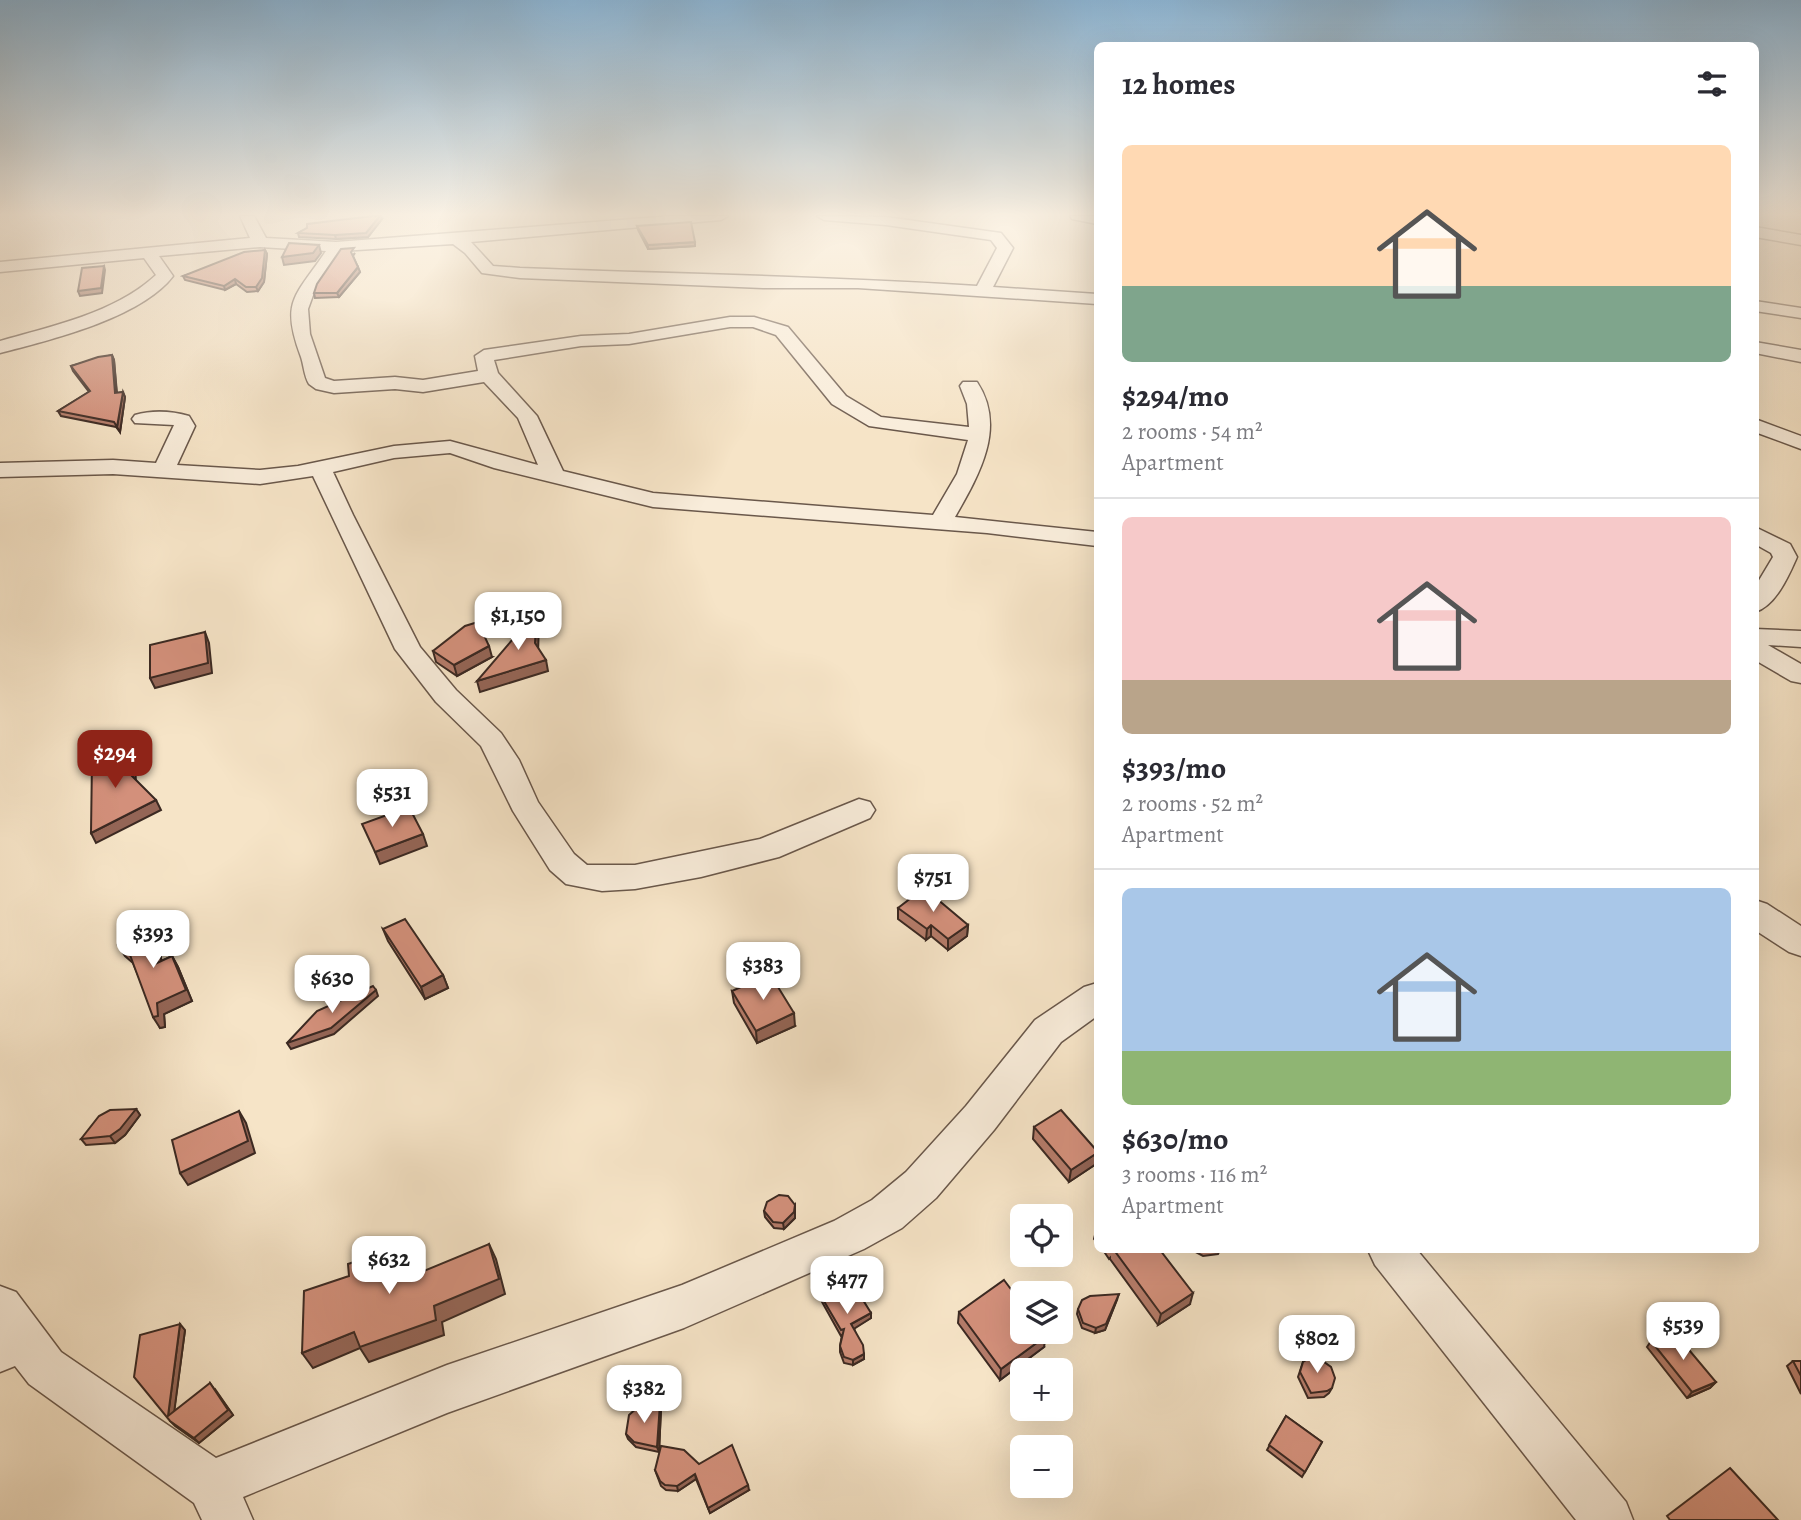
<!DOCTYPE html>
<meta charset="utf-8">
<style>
:root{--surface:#fff;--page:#f2f2f3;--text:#2b2b33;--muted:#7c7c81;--line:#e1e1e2;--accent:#8f2418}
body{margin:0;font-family:Alegreya,serif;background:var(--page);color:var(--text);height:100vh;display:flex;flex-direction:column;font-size:26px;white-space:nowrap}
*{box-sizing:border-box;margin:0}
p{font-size:23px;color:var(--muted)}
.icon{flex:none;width:38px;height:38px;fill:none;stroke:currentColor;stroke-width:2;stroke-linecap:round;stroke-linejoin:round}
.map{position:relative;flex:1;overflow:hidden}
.details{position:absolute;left:1094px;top:42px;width:665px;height:1211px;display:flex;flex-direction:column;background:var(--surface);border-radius:10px;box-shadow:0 7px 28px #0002}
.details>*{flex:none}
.controls{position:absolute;left:1010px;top:1204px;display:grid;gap:14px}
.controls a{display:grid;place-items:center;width:63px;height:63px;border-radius:10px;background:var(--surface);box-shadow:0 7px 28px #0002;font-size:35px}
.price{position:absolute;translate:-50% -60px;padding:0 16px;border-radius:14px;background:#fff;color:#222;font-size:23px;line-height:46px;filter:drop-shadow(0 2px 4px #0008)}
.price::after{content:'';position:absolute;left:50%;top:42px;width:21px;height:16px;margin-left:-10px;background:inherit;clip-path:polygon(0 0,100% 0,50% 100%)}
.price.current{background:var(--accent);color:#fff}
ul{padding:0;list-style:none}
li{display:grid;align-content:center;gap:14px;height:371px;padding:0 28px}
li+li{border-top:2px solid var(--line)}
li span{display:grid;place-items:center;height:217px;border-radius:10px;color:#555}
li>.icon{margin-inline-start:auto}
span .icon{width:126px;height:126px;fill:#fffc;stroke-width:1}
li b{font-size:30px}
h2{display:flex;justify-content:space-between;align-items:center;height:84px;padding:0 28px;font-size:30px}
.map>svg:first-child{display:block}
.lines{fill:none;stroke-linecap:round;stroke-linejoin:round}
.street-casing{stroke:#6a584b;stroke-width:3}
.street{fill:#f9eddb;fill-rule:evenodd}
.wall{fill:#b57c6a;stroke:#3b2922;stroke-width:2}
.shaded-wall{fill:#946556;stroke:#3b2922;stroke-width:2}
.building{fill:#d3907b;stroke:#3b2922;stroke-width:2}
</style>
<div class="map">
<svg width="1801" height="1520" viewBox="0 0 1801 1520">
<rect width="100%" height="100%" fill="#f6e4c7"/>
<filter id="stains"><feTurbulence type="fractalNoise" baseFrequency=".00286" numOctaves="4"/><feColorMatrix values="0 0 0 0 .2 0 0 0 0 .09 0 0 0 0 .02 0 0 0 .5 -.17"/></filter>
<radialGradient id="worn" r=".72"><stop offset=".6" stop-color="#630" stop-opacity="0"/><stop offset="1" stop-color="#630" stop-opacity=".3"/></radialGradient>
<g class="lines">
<g class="street-casing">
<g id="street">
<path d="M240,216H254L266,238L336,242L671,216H728L721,220L471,242L493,266L520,268C672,274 825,276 977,286L997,248L991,240L886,225L824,220L817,216L886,217L1001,233L1013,248L993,287L1097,294V304L858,288H763L520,278L482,273L465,253L453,244L341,251L316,287L308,309L310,334L325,378L334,381L395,377L423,380L478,371L475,356L484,350L581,336L629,334L730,317H754L788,327L846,396L881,417L969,427L967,404L960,386L963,382H977C1007,427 979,475 955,517L1097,532V546L987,533L653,507L494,468L450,453L394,458L333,472L353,515L420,647L456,690L501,733L519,760L538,802L574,854L587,865H635L760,839L859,799L870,802L875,810L870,818L779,857L701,877L635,889L602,891L566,884L550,870L513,811L481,746L436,702L395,649L313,476L260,484L113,474L0,477V463L113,460L156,463L174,425L135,423L132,419L135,415C152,410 172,411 189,416L195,426L177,465L260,470L298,466L394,446L450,441L538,465L518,418L484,382L423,392L395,389L334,393L316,389L309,384C304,376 304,366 301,357C280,301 295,297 326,251L260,247L159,256L173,276C141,318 50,340 0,353V341C52,326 115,313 156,275L144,258L0,272V262L250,238ZM730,327H753L776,335L832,404L869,426L968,440L957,474L933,515L653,493L563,471L537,416L498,373L494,360L581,346L629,344Z"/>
<polygon points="1070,216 1097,216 1097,224 1072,219"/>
<polygon points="1755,227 1801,235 1801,245 1755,237"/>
<polygon points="1755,301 1801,308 1801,318 1755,311"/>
<polygon points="1755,342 1801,350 1801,362 1755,353"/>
<polygon points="1755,419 1801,436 1801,449 1755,432"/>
<path d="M1755,527L1790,544L1797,557C1789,575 1776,606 1755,612V587L1773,557L1771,553L1755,544Z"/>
<polygon points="1755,629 1801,631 1801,647 1768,645 1801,664 1801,683 1791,681 1755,660"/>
<polygon points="1755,900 1767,904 1801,926 1801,956 1789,952 1755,930"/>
<polygon points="1097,983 1097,1016 1061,1042 994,1130 936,1198 902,1228 864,1249 684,1328 447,1413 243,1497 253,1520 202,1520 194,1503 29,1384 15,1366 0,1372 0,1286 16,1292 61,1352 216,1458 447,1365 682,1285 834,1221 872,1200 906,1172 966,1106 1035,1020 1084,987"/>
<polygon points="1368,1250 1417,1250 1626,1502 1633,1520 1576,1520 1375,1265"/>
</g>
</g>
<use href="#street" class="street"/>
</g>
<g class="wall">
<polygon points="382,219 368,237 336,239 299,237 298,233 307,228"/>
<polygon points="637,226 695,246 648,249 638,230"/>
<polygon points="265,250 267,254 264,282 258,291 247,292 236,284 225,290 185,280 183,276"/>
<polygon points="355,253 353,256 360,272 339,297 315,298 314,293"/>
<polygon points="112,355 114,360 117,393 123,392 125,397 120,432 116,427 61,416 58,411 89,392 73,371 71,366"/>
<polygon points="433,651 492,657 457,676 436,662"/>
<polygon points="898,908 968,925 967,936 948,950 931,936 926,940 898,919"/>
<polygon points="154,929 160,940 161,961 172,956 178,967 192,1001 164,1014 165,1027 160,1028 133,963 125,956 118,945"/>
<polygon points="383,929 443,975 448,988 425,999 388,941"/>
<polygon points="732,991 795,1026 757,1043 734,1003"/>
<polygon points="136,1109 140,1115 125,1135 115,1143 86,1145 81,1139"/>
<polygon points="1034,1127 1096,1164 1069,1182 1033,1139"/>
<polygon points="795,1205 795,1218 784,1229 774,1228 765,1217 764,1211"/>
<polygon points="1097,1227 1097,1242 1094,1239"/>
<polygon points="1103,1250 1160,1250 1190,1304 1158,1325 1110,1259 1110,1258 1109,1259"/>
<polygon points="1192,1250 1220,1250 1218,1254 1203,1256"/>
<polygon points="821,1296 871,1313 871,1318 854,1328 864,1359 853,1365 844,1363 840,1352 840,1346 842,1335 841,1336 822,1302"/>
<polygon points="1117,1300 1105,1330 1095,1333 1082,1328 1077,1314 1078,1309"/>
<polygon points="959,1312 1044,1347 1000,1380 958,1323"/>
<polygon points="185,1330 174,1411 215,1389 233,1415 199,1443 175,1426 170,1421"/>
<polygon points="1651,1341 1716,1382 1710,1388 1687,1398 1647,1347"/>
<polygon points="1793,1361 1801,1361 1801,1394 1787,1366"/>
<polygon points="1303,1362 1332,1388 1329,1393 1324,1397 1308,1398 1298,1377"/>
<polygon points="661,1409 659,1452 636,1447 628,1439 626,1434"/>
<polygon points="1286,1416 1322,1442 1302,1477 1267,1450"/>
<polygon points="699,1464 749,1490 710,1513 696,1479 678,1491 666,1490 661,1486 655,1470"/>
</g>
<g class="shaded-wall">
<polygon points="381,216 382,219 368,237 336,239 335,235"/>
<polygon points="695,242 695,246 648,249 648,245"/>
<polygon points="319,245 321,253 315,261 284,265 282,257"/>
<polygon points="265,250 267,254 264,282 258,291 256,287"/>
<polygon points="104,266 105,270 102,293 80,296 78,291"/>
<polygon points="358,267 360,272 339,297 337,293"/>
<polygon points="235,279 236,284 225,290 224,286"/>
<polygon points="112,355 114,360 117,398 115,393"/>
<polygon points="123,392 125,397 120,432 117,427"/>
<polygon points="537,611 539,622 538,654 535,643"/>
<polygon points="205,632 209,643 212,673 155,688 150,678"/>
<polygon points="489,646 492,657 457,676 454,665"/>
<polygon points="546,660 548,671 480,692 477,681"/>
<polygon points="130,750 135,760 136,784 131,775"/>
<polygon points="156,800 161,810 96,843 91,833"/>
<polygon points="423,834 427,846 380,864 375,852"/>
<polygon points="931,925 931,936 926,940 927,929"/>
<polygon points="968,925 967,936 948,950 948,939"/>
<polygon points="154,929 160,940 162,974 155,964"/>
<polygon points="172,956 178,967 192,1001 164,1014 165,1027 160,1028 153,1017"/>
<polygon points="443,975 448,988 425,999 421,987"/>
<polygon points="376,990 378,996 334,1034 291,1049 287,1043"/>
<polygon points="794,1013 795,1026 757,1043 756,1031"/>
<polygon points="136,1109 140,1115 125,1135 115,1143 110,1136"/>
<polygon points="239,1111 246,1123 255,1153 188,1185 180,1173"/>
<polygon points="1097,1153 1096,1164 1069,1182 1071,1170"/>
<polygon points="795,1205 795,1218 784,1229 783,1223"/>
<polygon points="489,1244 496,1259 505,1294 442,1322 444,1335 369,1362 360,1348 313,1368 302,1353 354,1332 434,1306"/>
<polygon points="417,1257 425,1272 419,1273"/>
<polygon points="1193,1293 1190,1304 1158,1325 1161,1314"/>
<polygon points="1119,1294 1105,1330 1095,1333 1096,1328"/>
<polygon points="871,1313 871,1318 852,1330 851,1324"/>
<polygon points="180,1324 185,1330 173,1421 168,1416"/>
<polygon points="1046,1336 1044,1347 1000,1380 1001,1369"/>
<polygon points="864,1354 864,1359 853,1365 853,1360"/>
<polygon points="1716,1382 1710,1388 1687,1398 1692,1392"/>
<polygon points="210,1383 233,1415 199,1443 194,1438"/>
<polygon points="660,1403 661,1409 659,1452 657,1447"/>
<polygon points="695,1474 696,1479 678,1491 677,1486"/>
<polygon points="748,1485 749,1490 710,1513 708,1508"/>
</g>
<g class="building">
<polygon points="373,216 380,216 366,233 335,235 298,233 307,228 307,224"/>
<polygon points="691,222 695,242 648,245 637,226"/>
<polygon points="289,243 319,245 313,253 282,257"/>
<polygon points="354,248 351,252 358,267 337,293 314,293 317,284 341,249"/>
<polygon points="265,250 262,278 256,287 246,287 235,279 224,286 183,276 244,252"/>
<polygon points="104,266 101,288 78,291 82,268"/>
<polygon points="112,355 115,393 123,392 117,427 114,422 58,411 90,391 71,366 98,357"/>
<polygon points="537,611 535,643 546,660 477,681"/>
<polygon points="478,622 489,646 454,665 433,651 465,626"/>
<polygon points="205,632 208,663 150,678 150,645"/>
<polygon points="130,750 131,775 156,800 91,833 92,760"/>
<polygon points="409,807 423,834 375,852 362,824"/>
<polygon points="924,888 968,925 948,939 931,925 927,929 898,908"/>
<polygon points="405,919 443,975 421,987 383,929"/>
<polygon points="154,929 155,964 172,956 186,990 157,1003 158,1016 153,1017 130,955 118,945 140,931"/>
<polygon points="770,974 794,1013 756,1031 732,991"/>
<polygon points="373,986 376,990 331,1028 287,1043 317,1011"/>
<polygon points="136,1109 120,1129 110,1136 81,1139 99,1116 110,1110"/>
<polygon points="1061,1110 1097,1151 1097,1153 1071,1170 1034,1127"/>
<polygon points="239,1111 248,1141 180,1173 172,1140"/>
<polygon points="779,1195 788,1196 795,1205 794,1212 783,1223 773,1222 764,1211 767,1202"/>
<polygon points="489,1244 499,1279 434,1306 436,1320 360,1347 354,1332 302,1353 304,1291 349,1276 348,1264 396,1248 397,1258 417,1257 419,1273"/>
<polygon points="1114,1250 1160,1250 1193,1293 1161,1314"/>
<polygon points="850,1279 871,1313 851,1324 863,1345 864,1354 853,1360 844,1357 840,1346 844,1329 841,1330 821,1296"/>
<polygon points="1004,1280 1022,1304 1022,1332 1043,1332 1046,1336 1001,1369 959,1312"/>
<polygon points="1119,1294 1106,1324 1096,1328 1083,1323 1078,1309 1082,1300 1090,1296"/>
<polygon points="180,1324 168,1416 210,1383 228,1410 194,1438 170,1421 134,1377 140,1335"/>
<polygon points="1674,1332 1716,1382 1692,1392 1651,1341"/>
<polygon points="1311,1357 1317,1357 1331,1367 1335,1378 1332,1388 1327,1391 1311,1393 1300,1372 1303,1362"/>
<polygon points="1793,1361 1801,1361 1801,1376"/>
<polygon points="660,1403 657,1447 634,1442 626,1434 629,1415 638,1407"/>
<polygon points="1286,1416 1322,1442 1305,1472 1269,1445"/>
<polygon points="732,1445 748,1485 708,1508 695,1474 677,1486 665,1485 660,1481 655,1470 661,1446 684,1450 699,1464"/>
<polygon points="1730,1468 1778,1520 1670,1520 1667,1516"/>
</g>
<linearGradient id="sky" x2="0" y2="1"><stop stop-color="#8cb7d8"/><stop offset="0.5" stop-color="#fbf3e6"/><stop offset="1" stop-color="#fbf3e6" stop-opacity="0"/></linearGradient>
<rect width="1801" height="429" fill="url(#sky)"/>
<rect width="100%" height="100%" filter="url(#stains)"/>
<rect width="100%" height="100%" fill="url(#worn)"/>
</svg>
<div class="controls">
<a><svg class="icon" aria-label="locate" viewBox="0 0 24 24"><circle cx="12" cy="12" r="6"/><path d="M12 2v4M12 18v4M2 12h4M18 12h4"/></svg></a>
<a><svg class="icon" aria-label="layers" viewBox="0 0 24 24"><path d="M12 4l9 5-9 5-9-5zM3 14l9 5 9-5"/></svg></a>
<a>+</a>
<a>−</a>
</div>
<b class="price" style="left:518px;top:652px">$1,150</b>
<b class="price current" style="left:115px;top:790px">$294</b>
<b class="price" style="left:392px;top:829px">$531</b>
<b class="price" style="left:933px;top:914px">$751</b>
<b class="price" style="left:153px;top:970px">$393</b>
<b class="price" style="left:763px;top:1002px">$383</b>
<b class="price" style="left:332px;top:1015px">$630</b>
<b class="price" style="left:389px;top:1296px">$632</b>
<b class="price" style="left:847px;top:1316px">$477</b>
<b class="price" style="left:1683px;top:1362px">$539</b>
<b class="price" style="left:1317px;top:1375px">$802</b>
<b class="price" style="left:644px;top:1425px">$382</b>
<section class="details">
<h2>12 homes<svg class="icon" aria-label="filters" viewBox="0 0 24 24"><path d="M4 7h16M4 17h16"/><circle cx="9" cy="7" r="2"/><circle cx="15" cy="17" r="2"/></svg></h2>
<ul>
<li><span style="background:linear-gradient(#ffd9b3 65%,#7fa58c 0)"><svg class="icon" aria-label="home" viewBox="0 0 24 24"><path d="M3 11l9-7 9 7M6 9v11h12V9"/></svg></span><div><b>$294/mo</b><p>2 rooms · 54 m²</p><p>Apartment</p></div></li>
<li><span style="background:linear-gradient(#f6c9c9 75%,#b9a48a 0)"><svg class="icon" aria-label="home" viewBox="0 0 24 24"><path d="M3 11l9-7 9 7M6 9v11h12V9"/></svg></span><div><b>$393/mo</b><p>2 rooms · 52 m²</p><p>Apartment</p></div></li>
<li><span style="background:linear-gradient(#a9c7e8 75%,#8fb573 0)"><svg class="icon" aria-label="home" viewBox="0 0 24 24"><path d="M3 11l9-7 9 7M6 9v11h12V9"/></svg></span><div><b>$630/mo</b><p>3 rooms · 116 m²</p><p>Apartment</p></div></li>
</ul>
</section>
</div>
